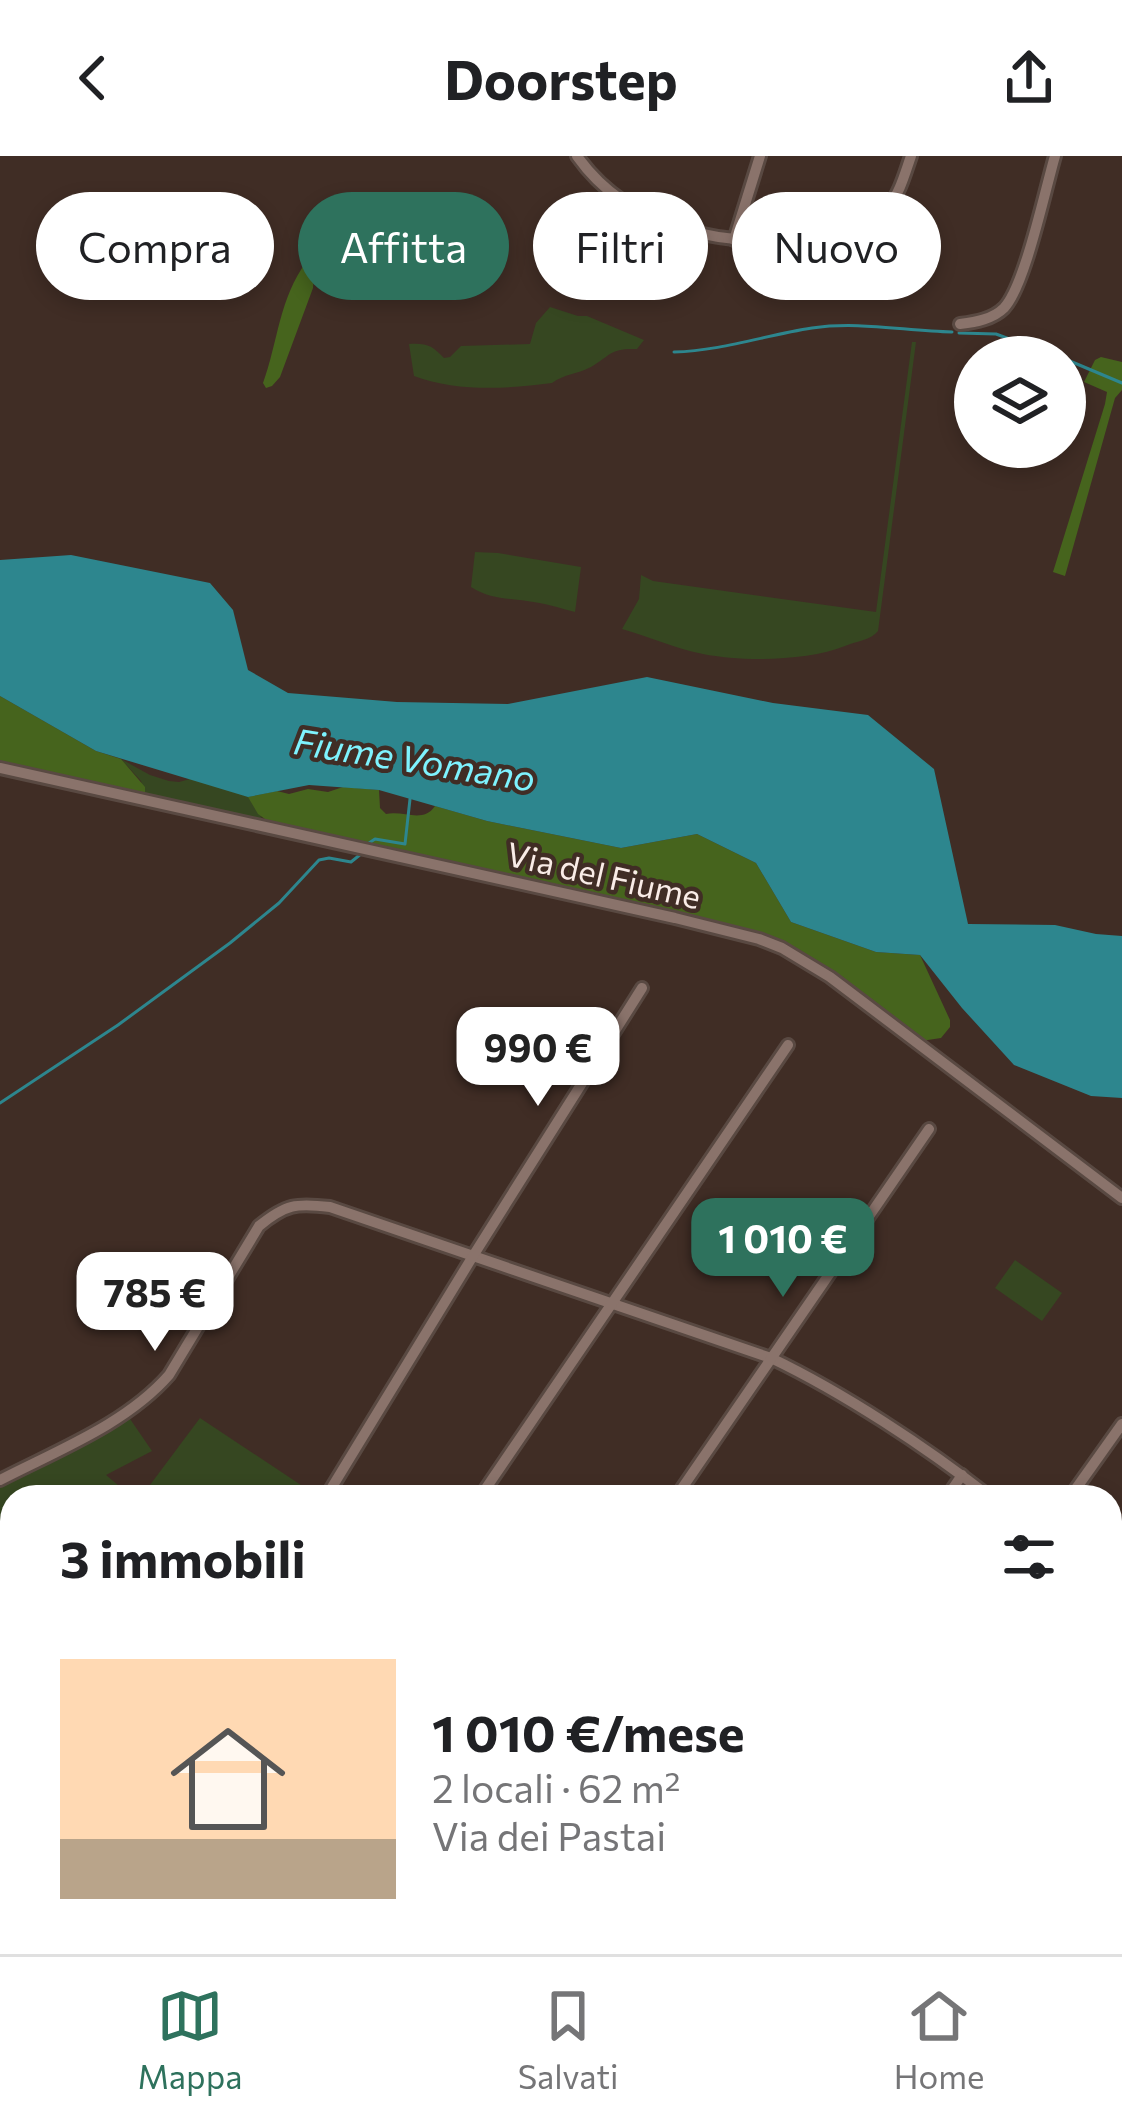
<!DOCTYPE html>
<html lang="it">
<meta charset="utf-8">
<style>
:root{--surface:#fff;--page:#f6f6f6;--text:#202124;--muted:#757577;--line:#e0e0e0;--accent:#2e725d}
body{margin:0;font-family:Commissioner,sans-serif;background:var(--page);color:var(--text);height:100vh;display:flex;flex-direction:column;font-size:45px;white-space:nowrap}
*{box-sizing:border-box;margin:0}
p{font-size:39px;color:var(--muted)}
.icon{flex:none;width:66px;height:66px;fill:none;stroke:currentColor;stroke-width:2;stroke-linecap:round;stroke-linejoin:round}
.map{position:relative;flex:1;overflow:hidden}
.details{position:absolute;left:0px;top:1329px;width:1122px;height:471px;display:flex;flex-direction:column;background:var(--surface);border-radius:36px 36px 0 0;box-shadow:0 6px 18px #0003}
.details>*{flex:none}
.hud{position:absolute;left:36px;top:36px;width:1050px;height:108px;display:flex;gap:24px}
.tools{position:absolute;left:954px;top:180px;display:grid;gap:24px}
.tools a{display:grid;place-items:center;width:132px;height:132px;border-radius:50%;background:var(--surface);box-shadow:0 6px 18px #0003;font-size:60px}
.price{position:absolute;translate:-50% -102px;padding:0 27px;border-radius:24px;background:#fff;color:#222;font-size:39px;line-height:78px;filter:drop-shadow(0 3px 6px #0008)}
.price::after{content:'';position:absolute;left:50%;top:72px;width:36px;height:27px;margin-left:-18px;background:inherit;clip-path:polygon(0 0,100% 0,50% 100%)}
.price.on{background:var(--accent);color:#fff}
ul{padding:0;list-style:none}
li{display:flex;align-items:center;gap:36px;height:300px;padding:0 60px}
li span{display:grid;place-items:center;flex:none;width:336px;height:240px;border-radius:0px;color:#555}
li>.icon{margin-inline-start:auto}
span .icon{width:144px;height:144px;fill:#fffc;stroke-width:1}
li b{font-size:51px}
h2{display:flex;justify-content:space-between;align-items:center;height:144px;padding:0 60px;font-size:51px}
.tag{padding:0 42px;border-radius:54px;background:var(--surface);box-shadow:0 6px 18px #0003;font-size:42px;line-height:108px}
.tag.on{background:var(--accent);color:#fff}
header{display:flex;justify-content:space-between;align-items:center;height:156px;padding:0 60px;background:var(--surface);font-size:54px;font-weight:700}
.menu{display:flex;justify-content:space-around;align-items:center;height:168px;border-top:3px solid var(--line);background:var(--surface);font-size:33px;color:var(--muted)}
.menu a{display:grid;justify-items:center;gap:6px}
.menu .on{color:var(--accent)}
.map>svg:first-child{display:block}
.green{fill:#364721}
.forest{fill:#46641d}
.water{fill:#2d868e}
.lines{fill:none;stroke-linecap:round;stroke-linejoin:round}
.stream{stroke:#2d868e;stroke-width:3}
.minor-casing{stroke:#594942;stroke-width:16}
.minor{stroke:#8a736b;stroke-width:10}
.labels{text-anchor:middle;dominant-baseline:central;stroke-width:9;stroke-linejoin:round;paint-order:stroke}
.street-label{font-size:33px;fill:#f9ece7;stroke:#402d25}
.water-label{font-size:36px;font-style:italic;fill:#7ef3fe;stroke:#402d25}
</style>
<header><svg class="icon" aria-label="back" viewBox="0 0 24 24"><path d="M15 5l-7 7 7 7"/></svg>Doorstep<svg class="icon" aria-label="share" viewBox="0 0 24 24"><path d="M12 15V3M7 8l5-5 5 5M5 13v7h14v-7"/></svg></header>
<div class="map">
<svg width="1122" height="1798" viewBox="0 0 1122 1798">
<rect width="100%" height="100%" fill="#402d25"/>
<g class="green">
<path d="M550,151L578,160H587L644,184L637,193C610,192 611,199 591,211C578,218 564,218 552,227C508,233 456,236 414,220L409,188C428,187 432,190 444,202L450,201L461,190L530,188L536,167Z"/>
<path d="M912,186H916L878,475C871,484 857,485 845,490C808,505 743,506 703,498C676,493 648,480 622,473L639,443L641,419L653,425L876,456Z"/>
<path d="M475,396L498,397L581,411L575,456C560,452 544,447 527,445C506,442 490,443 471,431Z"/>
<polygon points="121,603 150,619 169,625 179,626 197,621 277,635 249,641 263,664 145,639 141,625"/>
<polygon points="1015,1104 1062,1137 1042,1165 995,1132"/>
<polygon points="128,1260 152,1295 106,1319 132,1341 12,1341 12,1449 0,1447 0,1331"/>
<polygon points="200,1262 316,1339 315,1341 141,1341"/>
</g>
<g class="forest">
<path d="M307,105L314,114L313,132L280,221L272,230L266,232L263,227C278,186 279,142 307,105Z"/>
<polygon points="1101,201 1122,206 1122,234 1115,242 1065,420 1053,416 1105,248 1107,236 1084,226 1095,204"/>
<polygon points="0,540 96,595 121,603 145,631 145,639 0,606"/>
<path d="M343,631L379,634L380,652L386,658C404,654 423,668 435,650L487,665L621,692L697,678L756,707L791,766L876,796L920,799L950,864V871L941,882L921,885L787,792L493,718L269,666L258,658L248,641L277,635L289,638L308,633L328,636Z"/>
</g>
<polygon class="water" points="71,399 210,427 233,454 248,514 288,537 397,546 508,548 647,521 773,547 868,559 934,613 968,768 1055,769 1096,778 1122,780 1122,942 1091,940 1014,909 962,852 920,799 876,796 791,766 756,707 697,678 621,692 487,665 379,634 309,629 248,641 96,595 0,540 0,404"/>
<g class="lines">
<g class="stream">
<polyline points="959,177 996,178 1059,201"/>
<path d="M674,196C721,195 766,179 812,172C859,165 905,175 952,176"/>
<polyline points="1065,203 1122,227"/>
<polyline points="369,687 375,683 405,688 410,643"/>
<polyline points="0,947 118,869 230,787 279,747 319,704 329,702 351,706 361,698"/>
</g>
<g class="minor-casing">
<g id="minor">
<path d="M577,0C628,72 720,91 803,83C832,80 867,74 888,51C900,37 905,17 911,0"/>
<polyline points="734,84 760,0"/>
<path d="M960,168C976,166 993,163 1004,152C1025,130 1045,34 1055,0"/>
<polyline points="0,612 675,762 759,783 782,792 830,821 1122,1042"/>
<path d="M0,1324C58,1294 126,1268 169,1219L259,1070C286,1048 296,1047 330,1051L771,1202C844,1237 926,1291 990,1341"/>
<polyline points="326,1341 473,1100 642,832"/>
<polyline points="480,1341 788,889"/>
<polyline points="676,1341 929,973"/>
<polyline points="947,1341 962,1319"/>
<polyline points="1070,1341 1122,1268"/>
<polyline points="1110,1436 1122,1441"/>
<polyline points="0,1500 12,1502"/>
<polyline points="1110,1682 1122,1684"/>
<polyline points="1110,1774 1122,1764"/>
<polyline points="963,1788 980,1798"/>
<polyline points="1083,1798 1094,1788"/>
</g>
</g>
<use href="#minor" class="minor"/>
</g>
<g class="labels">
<g class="street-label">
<text transform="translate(604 718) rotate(13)">Via del Fiume</text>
</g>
<g class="water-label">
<text transform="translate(415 602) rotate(9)">Fiume Vomano</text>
</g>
</g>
</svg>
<div class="tools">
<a><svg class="icon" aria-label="layers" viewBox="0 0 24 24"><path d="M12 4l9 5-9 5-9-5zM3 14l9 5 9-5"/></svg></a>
</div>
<b class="price" style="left:538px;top:953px">990 €</b>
<b class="price on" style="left:783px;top:1144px">1 010 €</b>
<b class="price" style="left:155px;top:1198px">785 €</b>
<div class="hud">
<a class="tag">Compra</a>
<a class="tag on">Affitta</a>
<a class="tag">Filtri</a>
<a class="tag">Nuovo</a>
</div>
<section class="details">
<h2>3 immobili<svg class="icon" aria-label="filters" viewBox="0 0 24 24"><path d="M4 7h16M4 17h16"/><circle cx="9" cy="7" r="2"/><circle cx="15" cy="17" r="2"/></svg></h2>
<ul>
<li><span style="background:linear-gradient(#ffd9b3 75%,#b9a48a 0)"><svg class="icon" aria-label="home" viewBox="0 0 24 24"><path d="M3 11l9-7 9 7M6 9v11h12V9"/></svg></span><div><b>1 010 €/mese</b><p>2 locali · 62 m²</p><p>Via dei Pastai</p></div></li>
</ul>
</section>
</div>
<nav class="menu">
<a class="on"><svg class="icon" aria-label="map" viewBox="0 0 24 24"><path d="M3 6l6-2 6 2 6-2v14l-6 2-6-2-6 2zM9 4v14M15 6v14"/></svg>Mappa</a>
<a><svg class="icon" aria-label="saved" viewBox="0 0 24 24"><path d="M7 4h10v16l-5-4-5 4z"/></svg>Salvati</a>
<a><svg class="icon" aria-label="home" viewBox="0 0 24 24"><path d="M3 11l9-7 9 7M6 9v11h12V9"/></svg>Home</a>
</nav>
